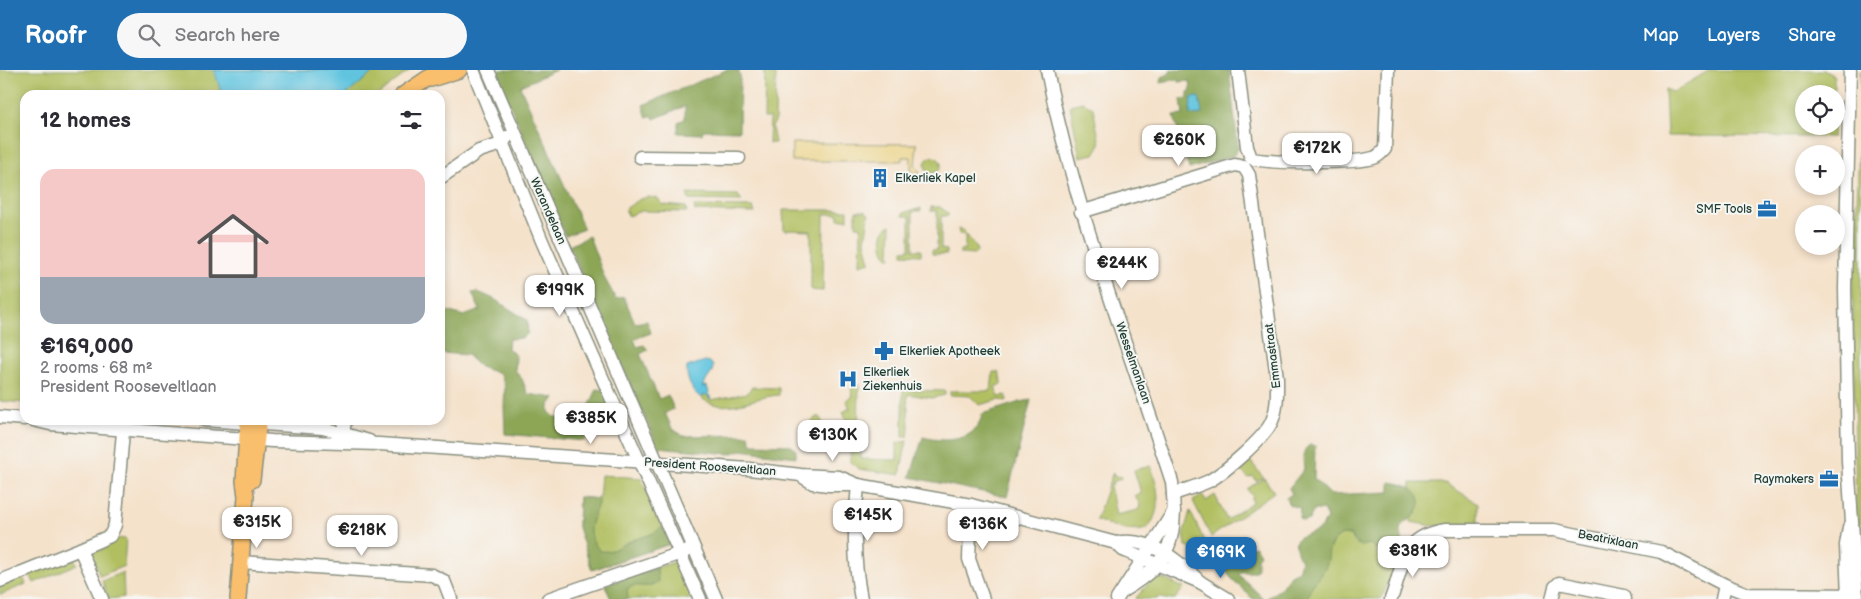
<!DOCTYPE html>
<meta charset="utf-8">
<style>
:root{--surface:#fff;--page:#f7f7f7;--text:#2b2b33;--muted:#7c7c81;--line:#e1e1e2;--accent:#1f6fb2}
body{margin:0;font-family:"Balsamiq Sans",sans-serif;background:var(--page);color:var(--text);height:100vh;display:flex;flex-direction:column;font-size:19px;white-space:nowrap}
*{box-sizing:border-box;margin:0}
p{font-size:16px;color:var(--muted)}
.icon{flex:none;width:28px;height:28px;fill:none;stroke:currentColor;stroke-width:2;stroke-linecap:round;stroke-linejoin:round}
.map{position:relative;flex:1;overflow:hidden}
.sheet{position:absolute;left:20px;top:20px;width:425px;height:335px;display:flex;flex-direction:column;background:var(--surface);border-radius:15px;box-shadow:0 2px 8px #0003}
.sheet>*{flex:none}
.tools{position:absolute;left:1795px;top:15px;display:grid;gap:10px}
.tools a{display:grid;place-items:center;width:50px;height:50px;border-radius:50%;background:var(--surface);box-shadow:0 2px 8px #0003;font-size:25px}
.price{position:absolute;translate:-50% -42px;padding:0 11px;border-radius:10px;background:#fff;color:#222;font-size:16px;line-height:32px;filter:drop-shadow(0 1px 2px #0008)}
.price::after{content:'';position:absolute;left:50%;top:30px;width:15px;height:11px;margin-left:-8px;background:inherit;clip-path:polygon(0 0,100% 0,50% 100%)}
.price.selected{background:var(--accent);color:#fff}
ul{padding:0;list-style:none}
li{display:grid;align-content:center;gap:10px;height:265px;padding:0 20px}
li+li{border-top:1px solid var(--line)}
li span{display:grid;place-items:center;height:155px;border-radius:15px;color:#555}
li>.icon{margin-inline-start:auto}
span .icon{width:90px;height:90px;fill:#fffc;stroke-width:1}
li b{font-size:21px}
h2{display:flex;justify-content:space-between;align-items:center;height:60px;padding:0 20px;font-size:21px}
header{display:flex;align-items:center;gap:30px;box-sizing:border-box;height:70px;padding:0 25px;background:var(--accent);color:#fff}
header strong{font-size:24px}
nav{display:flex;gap:28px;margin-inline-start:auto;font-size:18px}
.search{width:350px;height:45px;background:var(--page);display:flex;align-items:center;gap:12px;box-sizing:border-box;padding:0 18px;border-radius:28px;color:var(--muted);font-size:19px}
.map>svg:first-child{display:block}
.green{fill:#b1bf61;stroke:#687e4a}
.forest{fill:#8ca657;stroke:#567246}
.sand{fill:#eeda9e;stroke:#868c69}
.water{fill:#61c4df;stroke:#40808a}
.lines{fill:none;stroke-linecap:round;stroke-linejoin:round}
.minor-casing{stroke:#8a9080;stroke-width:15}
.major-casing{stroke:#8a9080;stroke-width:18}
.minor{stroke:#fff;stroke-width:12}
.major{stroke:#f9bf6d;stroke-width:15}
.labels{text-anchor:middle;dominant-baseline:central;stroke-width:4;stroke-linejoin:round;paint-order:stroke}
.poi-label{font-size:12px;fill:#1f3d34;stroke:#f6f6f2;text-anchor:start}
.street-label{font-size:12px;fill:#1f3d34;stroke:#f6f6f2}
</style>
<header>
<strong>Roofr</strong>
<div class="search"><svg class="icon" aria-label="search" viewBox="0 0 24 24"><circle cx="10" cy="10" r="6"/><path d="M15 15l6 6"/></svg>Search here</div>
<nav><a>Map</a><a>Layers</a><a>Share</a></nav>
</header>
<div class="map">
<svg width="1861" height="529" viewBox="0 0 1861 529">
<rect width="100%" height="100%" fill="#f6f6f2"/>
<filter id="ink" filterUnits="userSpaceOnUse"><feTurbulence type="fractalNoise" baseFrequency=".02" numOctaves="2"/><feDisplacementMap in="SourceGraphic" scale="10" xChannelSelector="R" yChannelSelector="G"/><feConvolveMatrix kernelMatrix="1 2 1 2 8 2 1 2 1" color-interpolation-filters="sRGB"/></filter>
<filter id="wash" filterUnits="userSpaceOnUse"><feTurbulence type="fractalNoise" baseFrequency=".0096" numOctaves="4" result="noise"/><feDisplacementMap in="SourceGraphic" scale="20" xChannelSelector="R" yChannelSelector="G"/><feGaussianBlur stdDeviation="1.12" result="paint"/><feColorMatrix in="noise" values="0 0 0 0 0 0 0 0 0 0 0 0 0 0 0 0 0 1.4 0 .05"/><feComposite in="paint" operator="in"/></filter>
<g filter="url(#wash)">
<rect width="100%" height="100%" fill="#f5e2cb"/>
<g class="green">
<polygon points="0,0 410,0 378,25 25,25 25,333 0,331"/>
<polygon points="765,0 776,0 775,52 772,57 775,73 769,73 770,48 764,48"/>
<polygon points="1710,0 1824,0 1834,6 1834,24 1804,24 1804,56 1834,56 1833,67 1667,66 1665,19 1673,22"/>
<polygon points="1861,0 1861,482 1856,441 1852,188 1857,138"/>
<polygon points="1083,32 1093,38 1100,74 1094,84 1080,87 1070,35"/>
<circle cx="933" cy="95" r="8"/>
<polygon points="687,124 738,125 742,131 689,130"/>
<polygon points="648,127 657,128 664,135 686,137 687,142 641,141 628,146 625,139 640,129"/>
<polygon points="694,136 753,137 755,143 695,141"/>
<polygon points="931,137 940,137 948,143 948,146 941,146 941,179 947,180 947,184 932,184 932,180 937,180 937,141 931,141"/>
<polygon points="921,138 921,141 913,141 913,180 921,180 921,185 903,184 903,180 910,179 910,146 903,146 903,143"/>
<polygon points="783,140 848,140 848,149 839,149 839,144 824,144 823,221 811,220 811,161 784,160"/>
<polygon points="856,141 866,141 869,145 865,171 870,192 860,195 861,156 856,156"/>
<path d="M891,155L890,185L892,187L889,188C881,180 879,159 891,155Z"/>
<polygon points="958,159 962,159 976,177 977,181 974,185 960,184 960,180 965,180 965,165 959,164"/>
<polygon points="993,302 999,302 1002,314 995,317 999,327 1006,325 1007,331 998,330 979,335 970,326 950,325 950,321 991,321"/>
<polygon points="859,314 858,372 862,372 861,389 897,390 897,373 907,371 900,405 859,399 850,392 851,364 843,342 850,338 846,330 853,326 851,319"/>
<path d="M903,315H909V320L945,321V325L932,328L908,324C906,339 911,352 908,367H903Z"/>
<path d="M752,317L779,318V325C750,327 727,346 701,328L706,324L711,330L747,323Z"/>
<path d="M819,346C827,357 822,374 810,379C803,369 807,350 819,346Z"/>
<polygon points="1248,388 1263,407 1256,411 1253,406 1248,408 1237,397"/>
<path d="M1151,396C1157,415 1162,431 1153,450C1151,455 1148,459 1142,460C1127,463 1110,455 1096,450L1113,402L1114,407L1120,406L1121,409L1112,412L1113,415L1110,416L1116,445L1138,440L1140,436L1135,425L1141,423L1134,400Z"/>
<polygon points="601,405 641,408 670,474 592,500 578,457 579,427 599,429"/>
<polygon points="1264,408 1274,422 1211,467 1193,431 1202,425 1206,431 1215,425 1227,450 1253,432 1251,429 1253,427 1247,419"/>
<polygon points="1411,413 1445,413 1478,433 1478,454 1432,456 1411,452"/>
<polygon points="1190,441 1217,497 1186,476 1184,462"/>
<path d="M1342,465H1350L1356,474H1370L1392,488L1399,487L1381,529H1307C1309,516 1316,512 1322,502C1330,487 1325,475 1342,465Z"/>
<polygon points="114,468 126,469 124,496 100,506 91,483 92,479"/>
<polygon points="72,484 77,494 34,513 29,502"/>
<polygon points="677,491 695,529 611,529 605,515"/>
<polygon points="123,502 124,527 109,529 102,511"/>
<polygon points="22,505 26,514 0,525 0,514"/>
<polygon points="1162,508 1184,518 1175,529 1164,529 1161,526 1157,529 1135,529 1150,512"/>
</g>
<g class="forest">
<polygon points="499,0 556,0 520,16 584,159 565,166 498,6"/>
<polygon points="726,0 738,0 740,5 739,61 703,60 702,64 678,63 678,52 685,49 685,36 654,49 652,45 647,48 643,35"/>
<polygon points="1171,0 1229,0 1238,77 1235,85 1189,99 1174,46 1183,45 1181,29 1188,28 1188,22 1191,22 1190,11 1179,12 1178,9 1161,13 1162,7 1169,4"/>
<polygon points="589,166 605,209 616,229 624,227 635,253 647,251 651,263 634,269 637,277 644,275 648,280 640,284 659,329 668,325 674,339 665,343 672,358 683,366 749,365 752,374 790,375 796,380 796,387 741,380 730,384 658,377 569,176"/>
<polygon points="478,222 494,229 527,250 528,263 523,268 509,269 508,278 516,286 515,300 522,309 528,324 555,328 549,336 549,342 555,347 571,348 589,337 597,319 604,320 613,337 591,347 586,352 584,371 505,364 504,336 505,317 500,304 480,297 467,285 440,283 440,239 464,246 480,240 472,223"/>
<path d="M1031,330L1007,427L910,407L923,367C945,373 978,372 982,344L1020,332Z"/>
<path d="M1310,375L1315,376L1314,409L1331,425L1390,422V412C1408,414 1430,424 1415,445C1411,450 1400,452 1400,461C1400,463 1402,465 1402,468C1403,475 1401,480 1399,487H1386L1370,474L1360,476L1350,465H1342C1323,476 1332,485 1325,498C1318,510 1310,515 1307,529H1266L1280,519L1290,505L1298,501L1301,491C1287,462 1302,469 1320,459L1327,448L1323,440H1314L1309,450L1303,451L1299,449L1300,438L1289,435L1286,428L1292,424L1289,418L1304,399C1303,390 1301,380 1310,375Z"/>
<path d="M579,427L599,429C594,452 581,459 600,481C615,483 620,474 633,470C644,466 654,465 662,457L670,474L592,500L578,457Z"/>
<path d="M1255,476L1260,484L1257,488V500L1252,502H1241L1239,505L1264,529H1253L1230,507L1226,500C1234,488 1241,479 1255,476Z"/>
<path d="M657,498L658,512C650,519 642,515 633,516L627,519L628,529H611L605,515Z"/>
</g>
<polygon class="sand" points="792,73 917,74 915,95 919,100 919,108 914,112 917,103 911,100 911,87 902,87 902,91 792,91"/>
<g class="water">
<polygon points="214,0 376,0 346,25 222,25"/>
<polygon points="1199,27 1202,44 1190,45 1191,28"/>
<path d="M705,291L710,292L713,296L712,302L702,317L707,316L711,330L706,324L701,328C691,320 686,309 687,297Z"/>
</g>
</g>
<g filter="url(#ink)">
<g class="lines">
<g class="minor-casing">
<g id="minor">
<polyline points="473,0 542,171 700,529"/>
<polyline points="488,0 716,529"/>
<path d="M1047,0C1075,142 1128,275 1172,412C1177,466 1174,491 1124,520"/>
<path d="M1238,0L1247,77L1251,88C1262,94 1359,93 1373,88C1378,87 1381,83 1385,79L1388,0"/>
<polyline points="1850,0 1845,218 1848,391 1857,529"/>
<polyline points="640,87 739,88"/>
<polyline points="440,108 479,81 502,74 507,67"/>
<path d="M1081,142L1235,95L1244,97L1249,105L1277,308C1277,323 1278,339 1271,353C1263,369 1225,402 1209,411C1198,416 1185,420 1173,424"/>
<polyline points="0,347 25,349"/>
<polyline points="33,350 50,354 272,371 379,374 749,399 801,405 839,407 858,415"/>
<polyline points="204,350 323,358 369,371"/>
<polyline points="342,372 345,350"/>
<path d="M803,407L813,413L828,415H858L971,435L1116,473C1148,466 1179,490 1200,512"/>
<path d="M858,415C854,457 853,487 861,529"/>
<polyline points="971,435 969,489 983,529"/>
<polyline points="1116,473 1123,480 1200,512 1228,529"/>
<polyline points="241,492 432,505 444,511 451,529"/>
<polyline points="0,511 80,479"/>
<polyline points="102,529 80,479 110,466 115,455 124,350"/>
<polyline points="548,529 687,481"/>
<polyline points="1117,529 1174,441"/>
<path d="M1391,529C1404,495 1401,466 1445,460H1554L1661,482L1725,515L1748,524L1857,525"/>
<polyline points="1552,529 1555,517 1559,513 1624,526 1625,529"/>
<polyline points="1722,529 1725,515"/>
<polyline points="1848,529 1846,475 1849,457"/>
</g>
</g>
<g class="major-casing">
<g id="major">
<polyline points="431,9 459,0"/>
<polyline points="403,25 440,0"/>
<polyline points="252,410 259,350"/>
<polyline points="238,529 246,426 244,411 248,350"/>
</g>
</g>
<use href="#minor" class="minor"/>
<use href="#major" class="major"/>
</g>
</g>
<defs>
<g id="building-bare" transform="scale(1.5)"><path d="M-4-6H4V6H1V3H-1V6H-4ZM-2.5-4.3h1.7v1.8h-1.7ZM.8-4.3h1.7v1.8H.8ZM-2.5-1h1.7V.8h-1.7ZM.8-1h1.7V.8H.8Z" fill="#1f6fb2" stroke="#f6f6f2" stroke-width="2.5" paint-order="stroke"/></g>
<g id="office-bare" transform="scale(1.5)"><path d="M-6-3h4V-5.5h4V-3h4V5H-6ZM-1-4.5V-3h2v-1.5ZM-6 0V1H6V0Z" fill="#1f6fb2" stroke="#f6f6f2" stroke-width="2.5" paint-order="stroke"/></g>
<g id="pharmacy-bare" transform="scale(1.5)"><path d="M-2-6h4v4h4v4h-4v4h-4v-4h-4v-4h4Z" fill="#1f6fb2" stroke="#f6f6f2" stroke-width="2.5" paint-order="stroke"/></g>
<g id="hospital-bare" transform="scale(1.5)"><path d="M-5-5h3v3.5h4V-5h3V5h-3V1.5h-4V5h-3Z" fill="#1f6fb2" stroke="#f6f6f2" stroke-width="2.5" paint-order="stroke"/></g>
</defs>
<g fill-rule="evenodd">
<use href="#building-bare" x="880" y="108"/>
<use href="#office-bare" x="1767" y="139"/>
<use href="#pharmacy-bare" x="884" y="281"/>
<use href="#hospital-bare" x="848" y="309"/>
<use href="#office-bare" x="1829" y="409"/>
</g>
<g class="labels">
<g class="poi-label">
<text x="895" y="108">Elkerliek Kapel</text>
<text x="1752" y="139" text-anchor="end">SMF Tools</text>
<text x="899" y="281">Elkerliek Apotheek</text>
<text x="863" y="302">Elkerliek<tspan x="863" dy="14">Ziekenhuis</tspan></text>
<text x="1814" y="409" text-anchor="end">Raymakers</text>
</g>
<g class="street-label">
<text transform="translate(548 141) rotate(66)">Warandelaan</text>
<text transform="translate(1273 286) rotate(-97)">Emmastraat</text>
<text transform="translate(1133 293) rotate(71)">Wesselmanlaan</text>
<text transform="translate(710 397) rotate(4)">President Rooseveltlaan</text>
<text transform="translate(1608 470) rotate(11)">Beatrixlaan</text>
</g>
</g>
</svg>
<div class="tools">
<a><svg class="icon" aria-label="locate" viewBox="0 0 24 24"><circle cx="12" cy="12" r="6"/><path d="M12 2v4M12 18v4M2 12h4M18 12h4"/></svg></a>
<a>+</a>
<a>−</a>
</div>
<b class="price" style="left:1179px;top:97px">€260K</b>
<b class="price" style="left:1317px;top:105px">€172K</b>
<b class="price" style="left:1122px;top:220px">€244K</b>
<b class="price" style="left:560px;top:247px">€199K</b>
<b class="price" style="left:591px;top:375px">€385K</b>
<b class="price" style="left:833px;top:392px">€130K</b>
<b class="price" style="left:868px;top:472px">€145K</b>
<b class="price" style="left:257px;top:479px">€315K</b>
<b class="price" style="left:983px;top:481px">€136K</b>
<b class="price" style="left:362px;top:487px">€218K</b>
<b class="price" style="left:1413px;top:508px">€381K</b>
<b class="price selected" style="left:1221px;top:509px">€169K</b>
<section class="sheet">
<h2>12 homes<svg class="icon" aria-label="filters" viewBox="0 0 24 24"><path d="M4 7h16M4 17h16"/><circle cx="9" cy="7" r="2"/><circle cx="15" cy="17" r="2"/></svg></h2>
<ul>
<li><span style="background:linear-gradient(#f6c9c9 70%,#9aa5b1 0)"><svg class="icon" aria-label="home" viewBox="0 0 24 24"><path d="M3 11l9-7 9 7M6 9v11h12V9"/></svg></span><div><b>€169,000</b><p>2 rooms · 68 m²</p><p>President Rooseveltlaan</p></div></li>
</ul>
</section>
</div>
